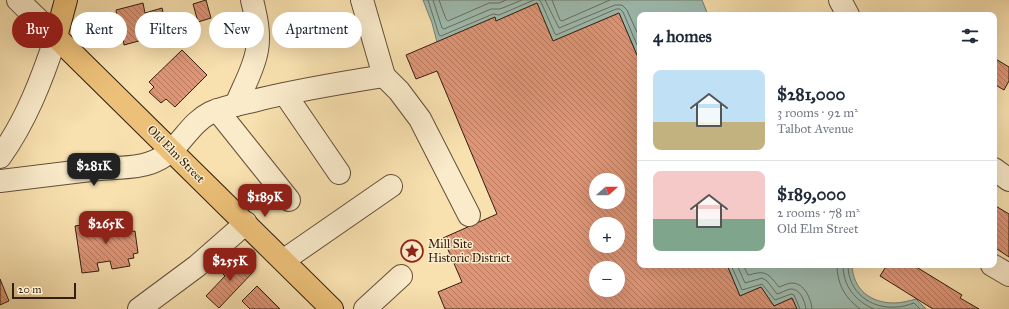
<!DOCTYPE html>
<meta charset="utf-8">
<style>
:root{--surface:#fff;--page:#f2f2f3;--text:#1f2937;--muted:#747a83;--line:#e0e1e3;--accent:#8f2418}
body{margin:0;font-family:"IM FELL Great Primer",serif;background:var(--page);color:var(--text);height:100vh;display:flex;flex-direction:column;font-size:15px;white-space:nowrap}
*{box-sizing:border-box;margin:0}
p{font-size:13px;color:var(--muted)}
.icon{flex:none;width:22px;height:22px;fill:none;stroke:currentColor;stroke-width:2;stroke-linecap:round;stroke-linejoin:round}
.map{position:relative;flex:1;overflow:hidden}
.sheet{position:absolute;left:637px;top:12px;width:360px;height:256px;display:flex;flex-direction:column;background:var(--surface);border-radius:8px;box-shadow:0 4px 16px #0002}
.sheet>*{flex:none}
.banner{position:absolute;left:12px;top:12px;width:380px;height:36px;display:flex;gap:8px}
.needle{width:26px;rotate:69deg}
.buttons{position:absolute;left:589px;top:173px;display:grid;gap:8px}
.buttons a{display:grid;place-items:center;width:36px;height:36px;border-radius:50%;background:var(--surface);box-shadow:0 4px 16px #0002;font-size:20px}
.scale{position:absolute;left:12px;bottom:10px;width:64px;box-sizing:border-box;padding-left:4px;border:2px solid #332011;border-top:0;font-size:11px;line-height:14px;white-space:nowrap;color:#332011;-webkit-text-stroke:3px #faebcb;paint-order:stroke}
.price{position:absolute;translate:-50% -34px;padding:0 9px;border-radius:8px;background:var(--accent);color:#fff;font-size:13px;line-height:26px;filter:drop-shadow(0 1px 2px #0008)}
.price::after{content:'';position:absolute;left:50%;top:24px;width:12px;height:9px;margin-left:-6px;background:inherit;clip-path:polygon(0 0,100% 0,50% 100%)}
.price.current{background:#222;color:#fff}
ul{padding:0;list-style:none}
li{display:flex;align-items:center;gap:12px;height:100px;padding:0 16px}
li+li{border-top:1px solid var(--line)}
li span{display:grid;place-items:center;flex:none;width:112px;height:80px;border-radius:8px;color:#555}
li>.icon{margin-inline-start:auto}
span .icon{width:48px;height:48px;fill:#fffc;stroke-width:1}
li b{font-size:17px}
h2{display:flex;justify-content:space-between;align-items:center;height:48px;padding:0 16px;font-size:17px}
.pill{padding:0 14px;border-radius:18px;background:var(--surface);box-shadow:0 4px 16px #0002;font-size:14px;line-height:36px}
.pill.current{background:var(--accent);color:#fff}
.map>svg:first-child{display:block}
.water{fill:#9ebcb0;stroke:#737e70}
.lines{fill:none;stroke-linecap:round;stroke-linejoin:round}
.shore{stroke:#686e60;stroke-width:1}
.building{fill:url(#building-back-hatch);stroke:#332011;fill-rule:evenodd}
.minor-casing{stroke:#645038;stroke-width:24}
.major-casing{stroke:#332011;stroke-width:24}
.minor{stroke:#faebcb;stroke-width:22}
.major{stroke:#ecc078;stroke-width:22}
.labels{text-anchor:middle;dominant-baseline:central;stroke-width:3;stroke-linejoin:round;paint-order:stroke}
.street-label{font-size:12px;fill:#332011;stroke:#faebcb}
.poi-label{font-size:12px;fill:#332011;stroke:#faebcb;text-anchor:start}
</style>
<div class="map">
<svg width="1009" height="309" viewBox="0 0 1009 309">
<defs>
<pattern id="building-back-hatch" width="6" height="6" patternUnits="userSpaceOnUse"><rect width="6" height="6" fill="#df9576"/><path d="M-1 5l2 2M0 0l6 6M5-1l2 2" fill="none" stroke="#b5795f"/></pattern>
</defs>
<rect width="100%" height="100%" fill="#f8e0af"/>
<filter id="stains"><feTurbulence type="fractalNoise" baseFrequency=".005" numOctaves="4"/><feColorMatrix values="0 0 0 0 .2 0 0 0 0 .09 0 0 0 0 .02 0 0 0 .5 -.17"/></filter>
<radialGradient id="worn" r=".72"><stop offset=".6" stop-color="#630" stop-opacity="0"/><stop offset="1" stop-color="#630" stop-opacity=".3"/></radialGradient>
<g class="water">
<polygon points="423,0 702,0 708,15 640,15 640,62 619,13 553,41 537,3 496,21 495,17 437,42 432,23"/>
<path d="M727,265H852C853,289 870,303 894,303C901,303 909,301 916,299L926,309H797L792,298L774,306L761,287L740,296Z"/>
</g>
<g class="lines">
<g class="shore">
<polyline points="428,0 439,35 441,36 493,14 499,15 534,0"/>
<polyline points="433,0 442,28 444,29 491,9 500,9 522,0"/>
<polyline points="439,0 446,19 448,21 489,3 499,3 506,0"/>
<polyline points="539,0 541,2 555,34 556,35 616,9 620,9 623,12 640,52"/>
<polyline points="545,0 559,28 615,5 622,5 627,10 640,39"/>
<polyline points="552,0 560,20 562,21 610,0"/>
<polyline points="731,265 742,290 762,284 775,300 791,294 794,295 800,309"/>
<path d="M737,265L745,283L762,278L767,281L777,294C781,293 786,290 790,289C800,288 805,301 806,309"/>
<path d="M743,265L748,275C751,275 754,273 758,273C768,271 773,280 779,287C783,286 787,283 792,283C804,283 811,298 812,309"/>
<path d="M837,265C837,284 845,298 860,309"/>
<path d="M843,265C843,286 855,301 874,309"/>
<path d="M848,265C848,292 870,309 896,307C902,307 908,305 914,303L920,309"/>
</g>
</g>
<g class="building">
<polygon points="206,0 211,18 198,22 193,4"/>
<polygon points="143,3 145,13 162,8 167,28 151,32 153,37 124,45 123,38 118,39 114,22 118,21 116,10"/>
<path d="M537,3L553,41L619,13L640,62V265H727L740,296L761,287L774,306L792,298L797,309H445L438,292L462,282L443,238L497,214L437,71L416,79L406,55L495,17L496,21ZM596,180H618V202H596ZM596,224H618V246H596ZM596,268H618V290H596Z"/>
<polygon points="182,50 207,75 175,107 166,99 161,103 149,92 154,87 149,82"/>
<polygon points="994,58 1009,67 1009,81 1004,90 994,84"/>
<polygon points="994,205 1009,214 1009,257 994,247"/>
<polygon points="125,218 127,232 135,231 138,253 133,254 134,258 128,259 130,266 112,269 110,261 97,263 99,271 82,273 75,226"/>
<polygon points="238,256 254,271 219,308 206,296 225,276 222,273"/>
<polygon points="887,265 913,265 962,295 960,298 979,309 933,309 880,276"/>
<polygon points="0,279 9,301 0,305"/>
<polygon points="257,286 280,309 250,309 242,301"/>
</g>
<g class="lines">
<g class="minor-casing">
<g id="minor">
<polyline points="840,0 848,15"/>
<polyline points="384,76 399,91 420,119 469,215"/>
<polyline points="285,94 339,173"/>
<path d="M236,105C243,87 254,69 257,50C260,33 256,16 252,0"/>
<polyline points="217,110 289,200"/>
<path d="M0,157C26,121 42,79 56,37L18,0"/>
<polyline points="994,169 1009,180"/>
<path d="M0,181C33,177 66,173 99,169C116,167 134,169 150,163C180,153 186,125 210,113C223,107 239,104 253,101C296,90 340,83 384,76L362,0"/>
<polyline points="284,260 391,186"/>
<polyline points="992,265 1009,275"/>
<polyline points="139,309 197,266 246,223"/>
<polyline points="365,309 401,276"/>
</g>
</g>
<g class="major-casing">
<polyline id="major" points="66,0 56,37 332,309"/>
</g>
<use href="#minor" class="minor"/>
<use href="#major" class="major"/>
</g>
<defs>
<g id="sight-ring" transform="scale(1.15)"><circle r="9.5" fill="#faebcb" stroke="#8f2418" stroke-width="1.5"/><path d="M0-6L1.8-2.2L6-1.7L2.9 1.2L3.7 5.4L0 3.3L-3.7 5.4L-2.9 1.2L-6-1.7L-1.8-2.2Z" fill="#8f2418"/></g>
</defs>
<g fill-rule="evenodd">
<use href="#sight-ring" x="412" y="251"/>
</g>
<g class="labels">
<g class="street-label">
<text transform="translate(176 154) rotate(45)">Old Elm Street</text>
</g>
<g class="poi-label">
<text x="428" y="244">Mill Site<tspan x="428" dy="14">Historic District</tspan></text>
</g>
</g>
<rect width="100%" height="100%" filter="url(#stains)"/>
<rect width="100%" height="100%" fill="url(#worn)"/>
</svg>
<div class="buttons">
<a><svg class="needle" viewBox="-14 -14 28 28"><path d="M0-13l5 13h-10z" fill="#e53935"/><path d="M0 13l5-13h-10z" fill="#747a83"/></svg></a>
<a>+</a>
<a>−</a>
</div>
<div class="scale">20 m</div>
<b class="price current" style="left:94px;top:187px">$281K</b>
<b class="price" style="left:265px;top:218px">$189K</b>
<b class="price" style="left:106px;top:245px">$265K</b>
<b class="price" style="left:230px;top:282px">$255K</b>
<div class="banner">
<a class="pill current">Buy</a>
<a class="pill">Rent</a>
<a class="pill">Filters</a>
<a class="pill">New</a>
<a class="pill">Apartment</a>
</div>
<section class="sheet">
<h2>4 homes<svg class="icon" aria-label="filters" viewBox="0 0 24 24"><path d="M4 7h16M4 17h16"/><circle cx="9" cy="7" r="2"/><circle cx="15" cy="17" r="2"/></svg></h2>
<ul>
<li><span style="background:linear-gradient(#bfe0f5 65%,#c2b280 0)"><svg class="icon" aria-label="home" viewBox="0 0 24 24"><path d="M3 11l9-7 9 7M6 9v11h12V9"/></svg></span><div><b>$281,000</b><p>3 rooms · 92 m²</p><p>Talbot Avenue</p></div></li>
<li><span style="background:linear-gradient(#f6c9c9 60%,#7fa58c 0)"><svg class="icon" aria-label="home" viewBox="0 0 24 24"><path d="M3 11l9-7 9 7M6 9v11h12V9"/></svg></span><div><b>$189,000</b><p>2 rooms · 78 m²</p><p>Old Elm Street</p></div></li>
</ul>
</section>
</div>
